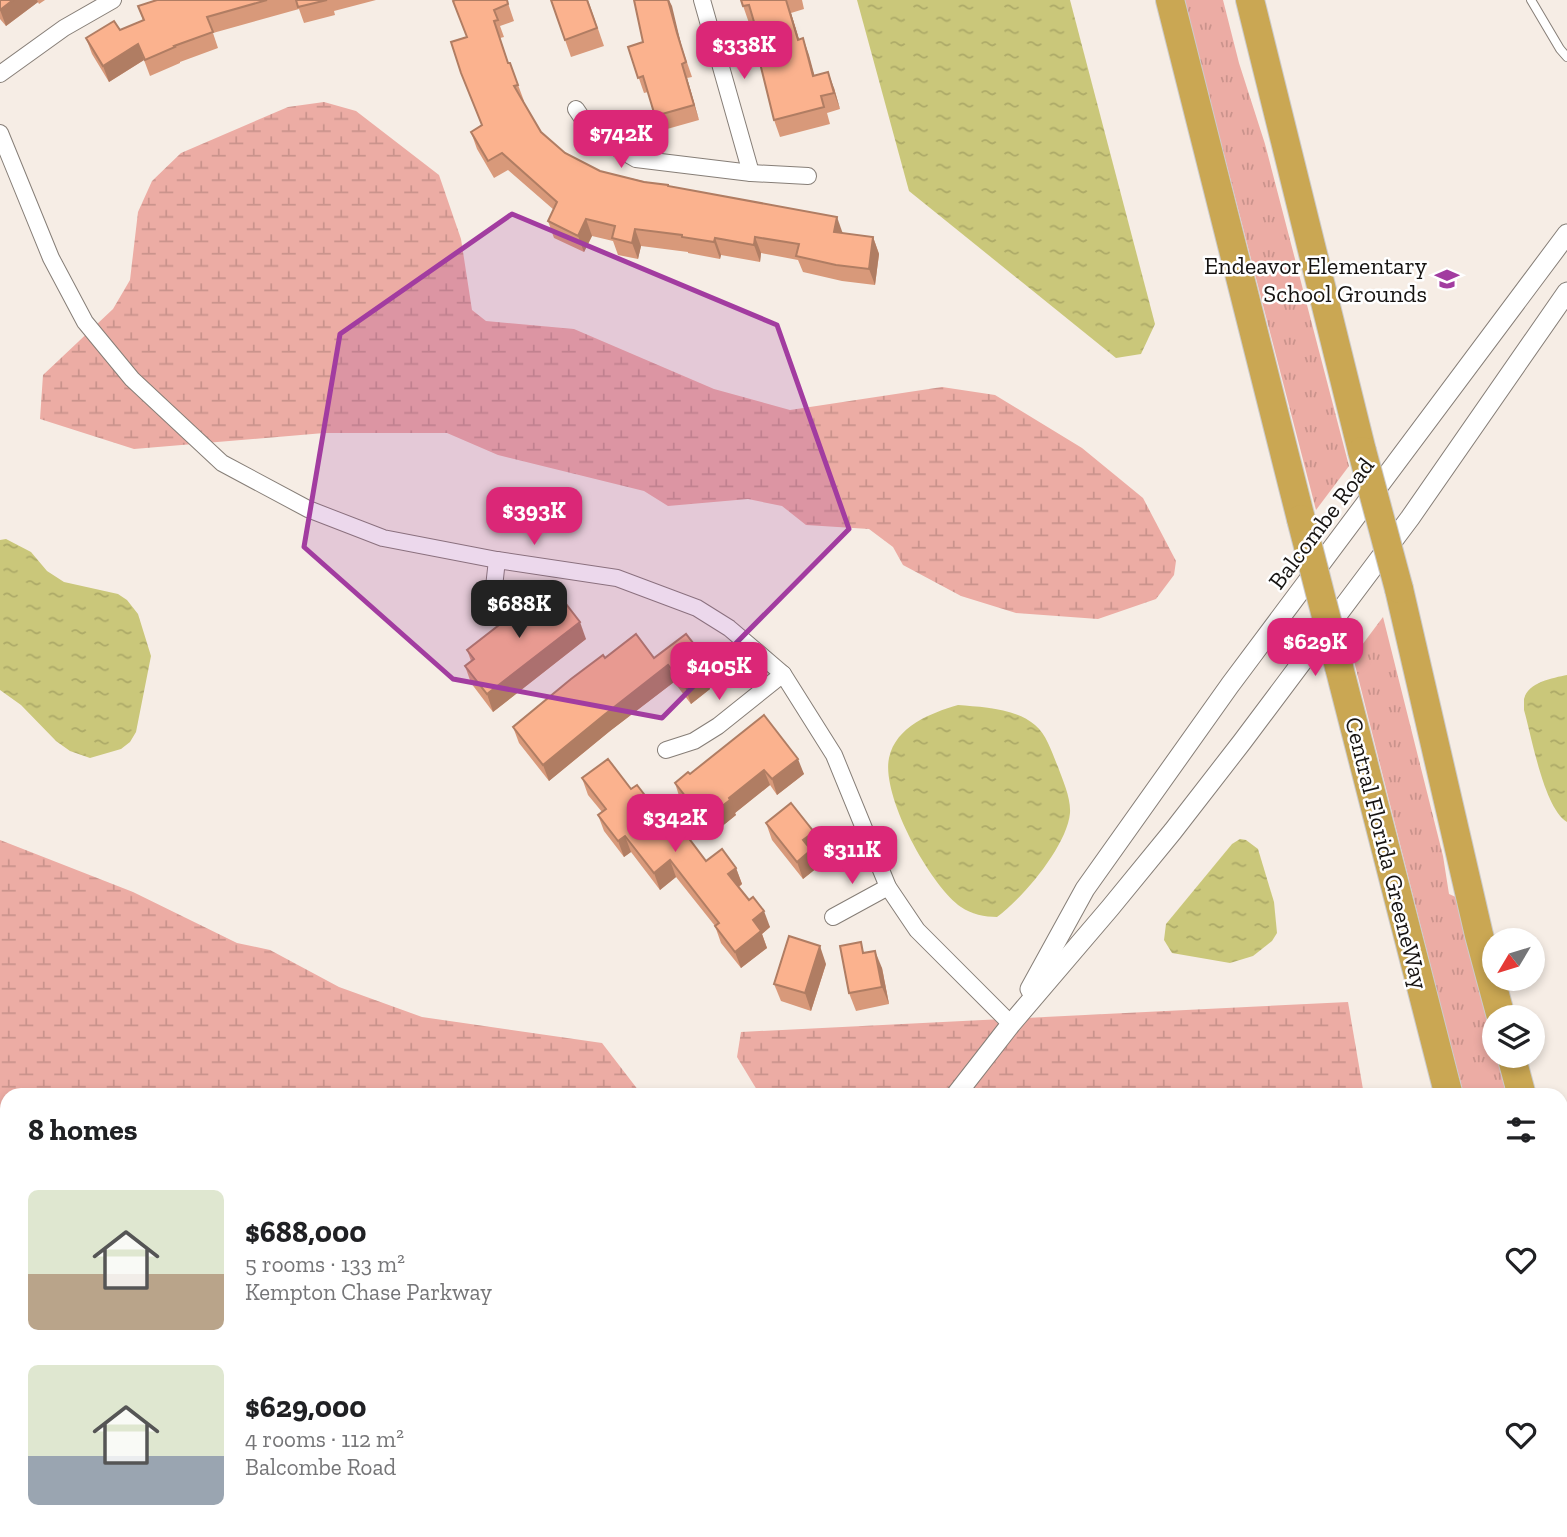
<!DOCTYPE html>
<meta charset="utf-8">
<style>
:root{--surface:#fff;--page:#f6f6f6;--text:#202124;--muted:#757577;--accent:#db2777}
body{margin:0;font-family:"Zilla Slab",serif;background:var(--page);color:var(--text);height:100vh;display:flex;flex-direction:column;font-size:26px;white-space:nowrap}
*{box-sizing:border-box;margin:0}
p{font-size:23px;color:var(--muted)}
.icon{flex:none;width:38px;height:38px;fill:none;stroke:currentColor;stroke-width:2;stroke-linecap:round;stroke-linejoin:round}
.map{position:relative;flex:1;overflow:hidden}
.drawer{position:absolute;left:0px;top:1088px;width:1568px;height:450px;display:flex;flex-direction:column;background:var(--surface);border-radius:21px 21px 0 0;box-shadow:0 4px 10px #0003}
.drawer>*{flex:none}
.needle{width:46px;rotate:232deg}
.fabs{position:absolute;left:1482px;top:928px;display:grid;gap:14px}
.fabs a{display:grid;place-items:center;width:63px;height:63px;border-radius:50%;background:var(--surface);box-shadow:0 4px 10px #0003;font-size:35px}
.price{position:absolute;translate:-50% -60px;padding:0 16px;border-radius:14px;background:var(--accent);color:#fff;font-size:23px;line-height:46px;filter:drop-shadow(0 2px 4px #0008)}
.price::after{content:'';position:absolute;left:50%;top:42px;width:21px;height:16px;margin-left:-10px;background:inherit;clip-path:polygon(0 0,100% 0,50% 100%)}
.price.selected{background:#222;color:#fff}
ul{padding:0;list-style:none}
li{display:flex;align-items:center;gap:21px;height:175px;padding:0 28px}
li span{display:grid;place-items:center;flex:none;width:196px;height:140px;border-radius:10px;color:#555}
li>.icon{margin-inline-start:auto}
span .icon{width:84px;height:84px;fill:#fffc;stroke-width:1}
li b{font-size:30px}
h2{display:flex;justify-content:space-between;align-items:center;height:84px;padding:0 28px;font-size:30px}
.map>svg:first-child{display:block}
.grass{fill:url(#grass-tufts)}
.wetland{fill:url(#wetland-marsh)}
.water{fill:url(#water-ripples)}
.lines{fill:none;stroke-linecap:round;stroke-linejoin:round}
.service-casing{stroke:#867e77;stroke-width:10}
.minor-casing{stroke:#867e77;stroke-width:18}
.tertiary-casing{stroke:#867e77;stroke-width:21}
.motorway-casing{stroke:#cccbcb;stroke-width:30}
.service{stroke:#fff;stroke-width:8}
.minor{stroke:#fff;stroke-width:16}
.tertiary{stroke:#fff;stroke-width:19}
.motorway{stroke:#caa753;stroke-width:28}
.motorway-bridge-casing{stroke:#cccbcb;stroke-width:30;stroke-linecap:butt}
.motorway-bridge{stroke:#caa753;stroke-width:28}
.wall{fill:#d8997a}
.shaded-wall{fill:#b07d63}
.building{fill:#fbb28e;stroke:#b07d63;stroke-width:2}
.marked{fill:#a23ca0;fill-opacity:0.2;stroke:#a23ca0;stroke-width:5;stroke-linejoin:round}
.labels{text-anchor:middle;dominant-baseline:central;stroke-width:5;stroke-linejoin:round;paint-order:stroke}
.poi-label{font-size:24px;fill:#161311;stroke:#fff;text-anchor:end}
.street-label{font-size:24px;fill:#161311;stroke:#fff}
</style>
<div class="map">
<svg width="1567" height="1537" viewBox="0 0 1567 1537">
<defs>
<pattern id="grass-tufts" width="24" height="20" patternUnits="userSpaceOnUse" patternTransform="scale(1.75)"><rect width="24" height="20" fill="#ecaca4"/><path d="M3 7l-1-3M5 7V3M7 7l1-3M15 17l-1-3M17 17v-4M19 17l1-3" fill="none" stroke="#ca938c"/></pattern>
<pattern id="wetland-marsh" width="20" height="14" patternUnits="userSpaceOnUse" patternTransform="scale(1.75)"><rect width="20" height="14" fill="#ecaca4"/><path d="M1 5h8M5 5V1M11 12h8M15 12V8" fill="none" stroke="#ca938c"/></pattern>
<pattern id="water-ripples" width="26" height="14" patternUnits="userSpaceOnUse" patternTransform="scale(1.75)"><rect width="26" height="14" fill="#cac77a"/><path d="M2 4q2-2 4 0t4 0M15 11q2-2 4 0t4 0" fill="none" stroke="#adaa68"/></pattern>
</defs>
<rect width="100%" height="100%" fill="#f6ede5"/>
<g class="grass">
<polygon points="1184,0 1223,0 1239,63 1265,144 1349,466 1316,510"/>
<polygon points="1383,617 1443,856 1449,894 1458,898 1494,1039 1494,1055 1499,1055 1509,1095 1464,1095 1448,1035 1353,657"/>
<polygon points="1561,1297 1567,1321 1567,1475 1561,1452"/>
</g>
<g class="wetland">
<polygon points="324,102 356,111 439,175 461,239 472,310 486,321 574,329 714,389 790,410 942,387 995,395 1082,448 1143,498 1176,561 1174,575 1156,599 1098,619 1016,613 961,596 903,565 893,547 869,529 806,525 782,506 748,499 668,506 644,491 498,455 447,433 324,433 134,449 40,419 43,375 113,309 130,280 138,212 152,181 181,153 288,107"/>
<polygon points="0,840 133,892 237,943 270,950 339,987 422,1017 602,1043 642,1095 7,1096 7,1210 0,1200"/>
<polygon points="1348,1002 1364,1095 760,1095 737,1057 741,1032"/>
</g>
<g class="water">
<polygon points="857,0 1070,0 1155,324 1141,354 1116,358 909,191"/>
<polygon points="6,539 31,552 47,571 64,582 118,594 127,600 138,614 151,656 136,732 130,742 121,749 90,758 70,751 56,741 21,705 0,690 0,540"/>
<path d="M1567,675V822C1544,808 1532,738 1524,710C1524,707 1524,703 1524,699C1528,682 1553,678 1567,675Z"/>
<path d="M958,705C982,707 1015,708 1035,725C1047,735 1052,753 1058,767C1063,781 1071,798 1070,813C1067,846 1023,898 997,917C985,917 971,914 961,907C930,885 881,796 889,758C896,726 931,713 958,705Z"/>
<polygon points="1240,839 1246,840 1258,849 1274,902 1277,933 1272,941 1253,956 1230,963 1172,953 1164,940 1166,924 1232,844"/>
<polygon points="561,1531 784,1531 777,1537 552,1537"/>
</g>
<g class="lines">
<g class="service-casing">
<polyline id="service" points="1531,0 1560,49 1567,57"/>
</g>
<g class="minor-casing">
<g id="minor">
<polyline points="702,0 751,173"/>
<polyline points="0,74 64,28 113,0"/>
<polyline points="576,109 593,134 636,159 751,173 808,176"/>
<polyline points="0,133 51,258 85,322 132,379 222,463 308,509 383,538 497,560 617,578 697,608 729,628 783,674 834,755 888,887 917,930 1011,1024"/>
<polyline points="493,596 497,560"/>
<polyline points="666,750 694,741 718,726 783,674"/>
<polyline points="833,917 888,887"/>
</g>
</g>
<g class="tertiary-casing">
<g id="tertiary">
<polyline points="1030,989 1085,889 1230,685 1567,234"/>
<polyline points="955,1096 1011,1024 1110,908 1173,831 1242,742 1410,518 1567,292"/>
<polyline points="426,1537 436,1531"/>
</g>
</g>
<g class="motorway-casing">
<g id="motorway">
<polyline points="1170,0 1301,519"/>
<polyline points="1250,0 1362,451"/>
<polyline points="1399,589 1479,935 1501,1017"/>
<polyline points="1339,667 1449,1096"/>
<polyline points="1511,1055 1522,1096"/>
<polyline points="1561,1240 1567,1262"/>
<polyline points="1522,1531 1523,1537"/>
<polyline points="1560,1531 1562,1537"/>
</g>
</g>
<use href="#service" class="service"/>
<use href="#minor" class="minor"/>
<use href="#tertiary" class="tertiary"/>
<use href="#motorway" class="motorway"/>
<g class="motorway-bridge-casing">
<g id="motorway-bridge">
<polyline points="1362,451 1399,589"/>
<polyline points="1301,519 1339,667"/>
</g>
</g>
<use href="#motorway-bridge" class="motorway-bridge"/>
</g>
<g class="wall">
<polygon points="0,0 45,0 39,4 38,2 6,26 0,19"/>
<polygon points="157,0 376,0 334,11 335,15 304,23 299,9 213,33 218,48 180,62 180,63 150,76 144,60 109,82 92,54 86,38 120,30 143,20 138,6"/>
<polygon points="507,0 514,21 500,26 504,37 500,38 508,63 510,63 524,101 523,102 541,132 565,153 600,171 669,187 843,233 873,237 879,254 875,285 842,281 803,272 798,260 761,253 760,262 721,255 720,259 688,253 688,252 641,246 638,259 618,255 613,241 592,236 584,252 554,238 548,221 554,210 508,170 494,178 477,149 471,132 482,126 461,73 467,37 453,1"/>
<polygon points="551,0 588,0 604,46 571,57"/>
<polygon points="634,0 669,0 682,48 692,77 687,78 699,120 660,131 648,92 644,93 628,47 643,42"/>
<polygon points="741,0 802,0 804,9 791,13 799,39 803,38 814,75 834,88 840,109 827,113 830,124 780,137 774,120 762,49 754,22 749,23"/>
<polygon points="548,604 586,639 493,712 471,683 465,666 471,661 467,650"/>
<polygon points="605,658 654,658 710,673 705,676 710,689 691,704 674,682 610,731 549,781 519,743 513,727"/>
<polygon points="764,715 804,774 777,795 770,785 735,813 736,815 710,836 680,799 675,783 690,774"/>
<polygon points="582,778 631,789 670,836 706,861 736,868 742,884 739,887 770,927 762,934 767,948 741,968 721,943 715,926 676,877 660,890 631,852 624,857 604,831 598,815 602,812 588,795"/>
<polygon points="766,823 820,849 813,854 818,867 803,879 772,840"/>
<polygon points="865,953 882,968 889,1004 856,1011 849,993"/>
<polygon points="826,964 811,1011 781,1001 774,984"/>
<polygon points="1179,1531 1377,1531 1377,1534 1364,1537 1181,1537"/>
</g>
<g class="shaded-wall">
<polygon points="13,0 37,0 38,2 6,26 0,10"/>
<polygon points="668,0 669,0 672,6 682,48 692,77 677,33"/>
<polygon points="786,0 791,13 804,56 798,40"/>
<polygon points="803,38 809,55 819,92 813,76"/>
<polygon points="138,44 144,60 109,82 103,66"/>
<polygon points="682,64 687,78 699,120 694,105"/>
<polygon points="828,72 834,88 840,109 834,93"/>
<polygon points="837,217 843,234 834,232"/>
<polygon points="586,219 592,236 584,252 578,236"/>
<polygon points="635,229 641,246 638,259 632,243"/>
<polygon points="755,237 761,253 760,262 754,245"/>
<polygon points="873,237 879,254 875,285 869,269"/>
<polygon points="715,238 721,255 720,259 714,242"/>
<polygon points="580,622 586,639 493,712 487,694"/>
<polygon points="704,657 710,673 705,676 710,689 691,704 685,687 696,663"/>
<polygon points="668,665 674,682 610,731 549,781 543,765 604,715"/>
<polygon points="798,759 804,774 777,795 772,779"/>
<polygon points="764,770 770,785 735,813 736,815 710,836 704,820 729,798"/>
<polygon points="657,811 663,827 653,814"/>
<polygon points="814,832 820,849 813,854 818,867 803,879 797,862 803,840"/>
<polygon points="625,836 631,852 624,857 618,841"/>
<polygon points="670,860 676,877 660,890 654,873"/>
<polygon points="736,868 742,884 734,890 728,874"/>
<polygon points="764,911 770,927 762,934 767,948 741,968 735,952 753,920"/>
<polygon points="820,946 826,964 811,1011 805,993"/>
<polygon points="875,951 882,968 889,1004 882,987"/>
</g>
<g class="building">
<polygon points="0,0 13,0 0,10"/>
<polygon points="157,0 267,0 207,17 213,32 174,46 175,47 145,60 138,44 103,66 86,38 114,21 120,30 144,20 138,6"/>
<polygon points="296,0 327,0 298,7"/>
<polygon points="455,0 507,0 508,4 494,10 498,20 494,21 508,63 510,63 518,85 514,86 541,132 565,153 600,171 644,182 668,185 668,186 837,217 834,232 873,237 869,269 836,265 796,256 799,244 755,237 754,245 715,238 714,242 682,237 682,235 635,229 632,243 612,238 615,226 586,219 578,236 548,221 557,202 502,153 488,161 471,132 482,125 461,73 451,42 467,37 453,1"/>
<polygon points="551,0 587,0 597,28 565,40"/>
<polygon points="634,0 668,0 677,33 686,62 682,64 694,105 655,116 643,76 638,78 628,47 643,42"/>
<polygon points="741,0 786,0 798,40 803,38 813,76 828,72 834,93 821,96 824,107 774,120 757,51 762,49 749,5 743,6"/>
<polygon points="540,593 548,604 559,595 580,622 487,694 465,666 474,659 467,650"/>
<polygon points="636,634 654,658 686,634 704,657 696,663 704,673 685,687 668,665 604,715 543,765 513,727 571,679 603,655 605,658"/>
<polygon points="764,715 798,759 772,779 764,770 729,798 730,800 704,820 675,783 688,772 690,774"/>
<polygon points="608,759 631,789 637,785 657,811 653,814 670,836 681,828 706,861 722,849 736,868 728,874 749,900 753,897 764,911 753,920 761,931 735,952 715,926 719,923 670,860 654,873 625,836 618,841 598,815 606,809 582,778"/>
<polygon points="791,803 814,832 803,840 811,850 797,862 766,823"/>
<polygon points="789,936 820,946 805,993 774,984"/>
<polygon points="861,942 863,953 875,951 882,987 849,993 840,946"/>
<polygon points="1179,1531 1342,1531 1343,1537 1181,1537"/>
</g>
<path class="marked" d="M512,214L777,325L849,529L662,718L453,679L304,547L340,334Z"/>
<defs>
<g id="school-bare" transform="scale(1.89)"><path d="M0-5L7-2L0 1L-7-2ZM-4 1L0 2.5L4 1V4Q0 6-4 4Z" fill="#a23ca0" stroke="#fff" stroke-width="2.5" paint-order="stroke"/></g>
</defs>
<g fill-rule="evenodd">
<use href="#school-bare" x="1447" y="279"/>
</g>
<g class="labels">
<g class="poi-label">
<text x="1427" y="265">Endeavor Elementary<tspan x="1427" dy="28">School Grounds</tspan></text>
</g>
<g class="street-label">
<text transform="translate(1321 523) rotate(-53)">Balcombe Road</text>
<text transform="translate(1387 853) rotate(76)">Central Florida GreeneWay</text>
</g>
</g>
</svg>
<div class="fabs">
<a><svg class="needle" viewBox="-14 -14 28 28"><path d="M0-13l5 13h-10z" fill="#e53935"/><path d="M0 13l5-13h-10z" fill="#757577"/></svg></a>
<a><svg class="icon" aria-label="layers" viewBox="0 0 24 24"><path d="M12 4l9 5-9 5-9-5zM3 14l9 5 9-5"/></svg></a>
</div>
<b class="price" style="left:744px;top:81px">$338K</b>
<b class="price" style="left:621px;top:170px">$742K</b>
<b class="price" style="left:534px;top:547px">$393K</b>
<b class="price selected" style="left:519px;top:640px">$688K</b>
<b class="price" style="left:1315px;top:678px">$629K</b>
<b class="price" style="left:719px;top:702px">$405K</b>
<b class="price" style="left:675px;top:854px">$342K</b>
<b class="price" style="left:852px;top:886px">$311K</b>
<section class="drawer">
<h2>8 homes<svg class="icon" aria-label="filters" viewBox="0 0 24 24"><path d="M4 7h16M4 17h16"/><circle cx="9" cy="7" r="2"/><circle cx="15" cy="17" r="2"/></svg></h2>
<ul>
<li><span style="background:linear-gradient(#dfe7d0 60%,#b9a48a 0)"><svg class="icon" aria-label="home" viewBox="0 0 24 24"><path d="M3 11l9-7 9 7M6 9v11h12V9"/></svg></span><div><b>$688,000</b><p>5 rooms · 133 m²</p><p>Kempton Chase Parkway</p></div><svg class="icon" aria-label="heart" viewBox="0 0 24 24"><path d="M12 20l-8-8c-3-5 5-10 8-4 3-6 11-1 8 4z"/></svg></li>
<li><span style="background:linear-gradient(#dfe7d0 65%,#9aa5b1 0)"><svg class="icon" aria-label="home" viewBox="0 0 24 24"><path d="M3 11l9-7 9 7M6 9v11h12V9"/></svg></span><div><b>$629,000</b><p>4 rooms · 112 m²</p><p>Balcombe Road</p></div><svg class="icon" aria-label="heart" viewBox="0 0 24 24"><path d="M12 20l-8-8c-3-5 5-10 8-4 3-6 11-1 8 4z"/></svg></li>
</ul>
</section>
</div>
